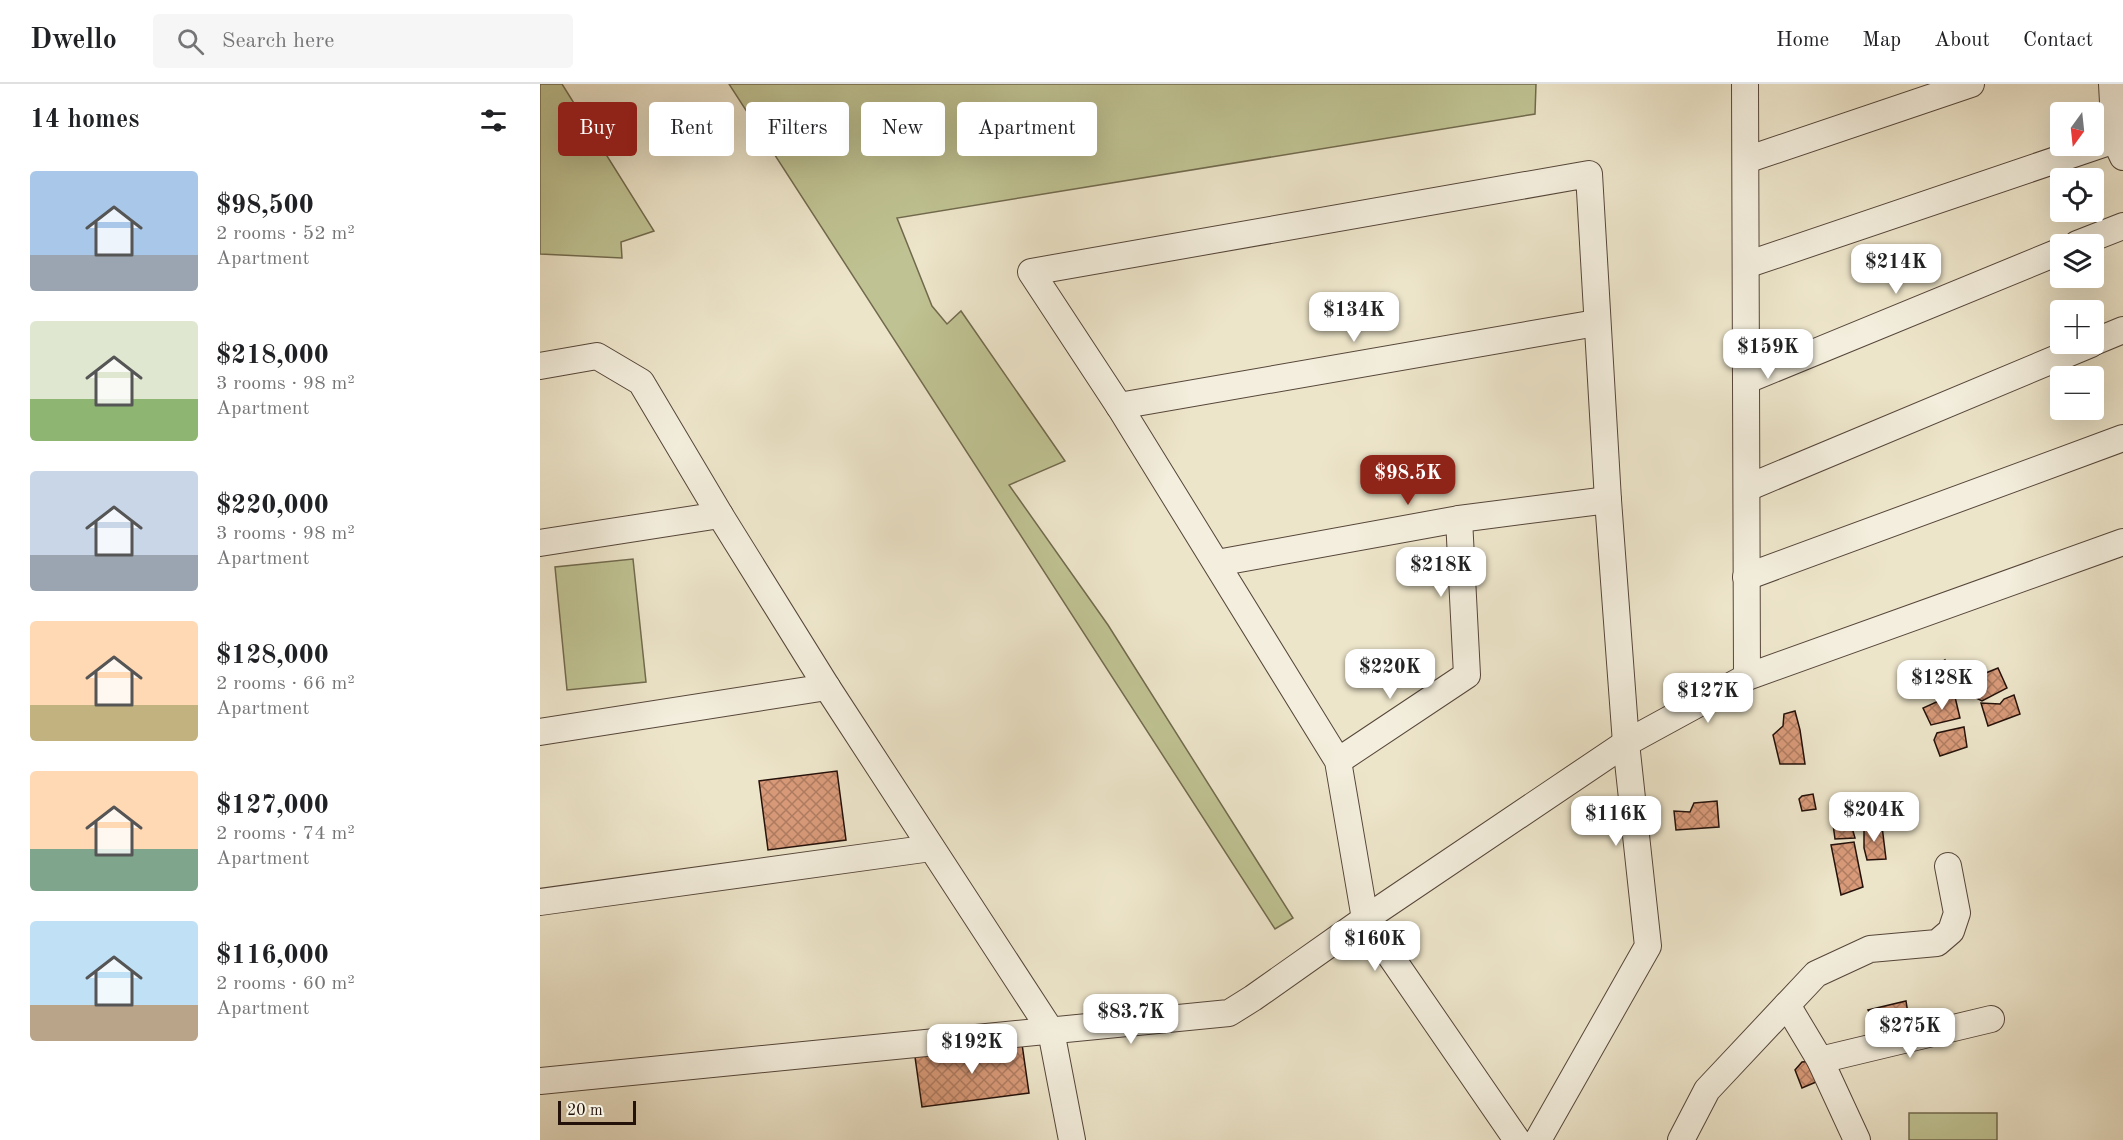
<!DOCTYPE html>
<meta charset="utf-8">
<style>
:root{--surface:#fff;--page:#f6f6f6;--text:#202124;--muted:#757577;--line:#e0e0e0;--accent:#8f2418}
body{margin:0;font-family:"Old Standard TT",serif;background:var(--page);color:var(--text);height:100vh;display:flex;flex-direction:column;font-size:22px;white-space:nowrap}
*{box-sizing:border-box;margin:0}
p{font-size:20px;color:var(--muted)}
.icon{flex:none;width:33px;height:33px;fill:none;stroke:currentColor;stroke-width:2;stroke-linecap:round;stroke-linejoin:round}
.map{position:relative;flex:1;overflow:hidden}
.details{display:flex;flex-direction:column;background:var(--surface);width:540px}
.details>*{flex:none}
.banner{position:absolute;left:18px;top:18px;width:570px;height:54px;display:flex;gap:12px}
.needle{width:39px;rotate:195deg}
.controls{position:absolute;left:1510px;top:18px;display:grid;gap:12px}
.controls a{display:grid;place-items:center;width:54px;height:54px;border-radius:6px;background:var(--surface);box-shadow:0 6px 24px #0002;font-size:30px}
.scale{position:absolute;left:18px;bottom:15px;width:78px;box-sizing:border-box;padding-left:6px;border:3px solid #24110a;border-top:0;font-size:16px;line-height:21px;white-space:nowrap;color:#24110a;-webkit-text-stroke:4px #f3eedd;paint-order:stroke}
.price{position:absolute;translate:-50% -51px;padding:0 14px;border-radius:12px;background:#fff;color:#222;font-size:20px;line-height:39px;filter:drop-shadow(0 2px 3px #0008)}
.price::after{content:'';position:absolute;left:50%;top:36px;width:18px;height:14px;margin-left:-9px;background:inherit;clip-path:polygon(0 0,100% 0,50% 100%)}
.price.on{background:var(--accent);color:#fff}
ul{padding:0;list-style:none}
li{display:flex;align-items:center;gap:18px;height:150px;padding:0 30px}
li span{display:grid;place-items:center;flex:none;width:168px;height:120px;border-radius:6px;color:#555}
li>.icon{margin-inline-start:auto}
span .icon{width:72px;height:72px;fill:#fffc;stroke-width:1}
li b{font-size:26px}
h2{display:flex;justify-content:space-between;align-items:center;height:72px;padding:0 30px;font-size:26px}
.tag{padding:0 21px;border-radius:6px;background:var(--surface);box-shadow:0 6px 24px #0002;font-size:21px;line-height:54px}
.tag.on{background:var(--accent);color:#fff}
header{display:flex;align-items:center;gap:36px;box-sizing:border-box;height:84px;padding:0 30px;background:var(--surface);border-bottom:2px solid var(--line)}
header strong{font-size:28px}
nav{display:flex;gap:33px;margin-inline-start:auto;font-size:21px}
.search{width:420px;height:54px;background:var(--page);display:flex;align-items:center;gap:15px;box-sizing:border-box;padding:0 21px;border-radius:6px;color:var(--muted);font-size:22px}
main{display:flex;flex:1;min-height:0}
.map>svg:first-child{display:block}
.green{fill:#bfc292;stroke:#726a4e;stroke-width:1.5}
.building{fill:url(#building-cross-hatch);stroke:#24110a;stroke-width:1.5}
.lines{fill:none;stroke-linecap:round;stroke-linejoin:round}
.minor-casing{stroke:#56463a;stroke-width:28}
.minor{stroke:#f3eedd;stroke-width:26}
</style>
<header>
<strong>Dwello</strong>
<div class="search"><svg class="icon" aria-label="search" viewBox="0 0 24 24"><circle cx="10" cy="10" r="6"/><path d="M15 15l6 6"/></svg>Search here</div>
<nav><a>Home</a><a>Map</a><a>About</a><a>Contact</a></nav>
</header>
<main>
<section class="details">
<h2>14 homes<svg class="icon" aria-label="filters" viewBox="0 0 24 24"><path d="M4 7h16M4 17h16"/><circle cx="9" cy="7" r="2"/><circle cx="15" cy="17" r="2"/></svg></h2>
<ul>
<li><span style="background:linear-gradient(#a9c7e8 70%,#9aa5b1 0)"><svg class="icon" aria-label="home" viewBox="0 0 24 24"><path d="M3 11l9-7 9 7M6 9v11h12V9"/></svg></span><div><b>$98,500</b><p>2 rooms · 52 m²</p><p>Apartment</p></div></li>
<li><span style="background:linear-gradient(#dfe7d0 65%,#8fb573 0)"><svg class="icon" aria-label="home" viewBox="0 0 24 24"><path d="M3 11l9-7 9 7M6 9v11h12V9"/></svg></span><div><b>$218,000</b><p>3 rooms · 98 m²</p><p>Apartment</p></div></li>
<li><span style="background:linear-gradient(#c9d6e8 70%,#9aa5b1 0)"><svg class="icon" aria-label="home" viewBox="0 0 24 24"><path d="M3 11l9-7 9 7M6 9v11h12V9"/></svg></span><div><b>$220,000</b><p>3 rooms · 98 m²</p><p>Apartment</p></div></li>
<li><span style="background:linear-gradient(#ffd9b3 70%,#c2b280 0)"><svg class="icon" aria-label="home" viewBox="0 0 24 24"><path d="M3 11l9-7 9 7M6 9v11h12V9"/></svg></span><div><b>$128,000</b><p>2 rooms · 66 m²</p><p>Apartment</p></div></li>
<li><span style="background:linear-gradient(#ffd9b3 65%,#7fa58c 0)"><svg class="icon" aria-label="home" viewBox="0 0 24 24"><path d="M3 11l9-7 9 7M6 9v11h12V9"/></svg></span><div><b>$127,000</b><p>2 rooms · 74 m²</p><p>Apartment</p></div></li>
<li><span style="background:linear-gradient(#bfe0f5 70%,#b9a48a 0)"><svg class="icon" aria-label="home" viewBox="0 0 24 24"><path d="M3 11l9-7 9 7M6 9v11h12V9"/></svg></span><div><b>$116,000</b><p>2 rooms · 60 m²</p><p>Apartment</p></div></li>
</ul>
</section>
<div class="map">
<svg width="1583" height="1056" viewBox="0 0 1583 1056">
<defs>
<pattern id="building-cross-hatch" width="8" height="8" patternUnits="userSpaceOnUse" patternTransform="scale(1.5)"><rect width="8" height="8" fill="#d89a79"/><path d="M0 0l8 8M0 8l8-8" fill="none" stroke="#af7c61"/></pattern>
</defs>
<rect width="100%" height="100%" fill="#ede5ca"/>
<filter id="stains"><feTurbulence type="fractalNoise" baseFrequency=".00333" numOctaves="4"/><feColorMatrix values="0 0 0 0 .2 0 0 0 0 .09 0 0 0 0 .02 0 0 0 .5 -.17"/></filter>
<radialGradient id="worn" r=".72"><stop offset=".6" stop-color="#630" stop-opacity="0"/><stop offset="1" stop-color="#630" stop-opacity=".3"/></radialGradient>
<g class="green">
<polygon points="0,0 22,0 114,147 81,158 82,174 0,170"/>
<polygon points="189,0 996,0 995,30 357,134 392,222 407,240 421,227 525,377 469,401 568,541 753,834 735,845"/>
<polygon points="93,475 106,598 27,606 15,483"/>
<rect x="1369" y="1029" width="88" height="27"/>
</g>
<g class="building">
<polygon points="1405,576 1414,601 1378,612 1371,597 1386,581 1397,581"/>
<polygon points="1458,584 1467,604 1442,617 1428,610 1427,602 1436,593"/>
<polygon points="1474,611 1480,630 1448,642 1441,619 1460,620 1464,615"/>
<polygon points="1415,613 1420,634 1391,641 1383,624 1403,615"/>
<polygon points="1255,627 1260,646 1265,680 1240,680 1233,651 1243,642 1244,630"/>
<polygon points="1424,643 1427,663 1400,672 1394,656 1397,649"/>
<polygon points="297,687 306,756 228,766 219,697"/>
<polygon points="1273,710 1276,725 1262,727 1259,715 1262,712"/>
<polygon points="1177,717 1179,743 1136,746 1134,727 1150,728 1154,719"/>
<polygon points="1292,733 1309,733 1315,754 1295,755"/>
<polygon points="1342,742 1346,775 1327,776 1324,764 1324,743"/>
<polygon points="1314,758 1323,803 1301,811 1291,761"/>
<polygon points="1366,917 1370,942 1342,948 1328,926"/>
<polygon points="482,960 489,1009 382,1023 375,973"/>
<polygon points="1274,977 1283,995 1262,1004 1255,986 1262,978"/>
</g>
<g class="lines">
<g class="minor-casing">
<g id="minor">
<polyline points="1205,0 1207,593"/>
<polyline points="1572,0 1575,56 1583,73"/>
<polyline points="1206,76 1431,0"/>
<polyline points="1537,160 1583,142"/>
<polyline points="1206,181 1575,56"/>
<polyline points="1554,258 1583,246"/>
<polyline points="0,282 57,272 101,298 180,431 287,603 511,947 532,1056"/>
<polyline points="1207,296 1521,167"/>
<polyline points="579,322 1056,239"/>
<polyline points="1207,404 1551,260"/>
<polyline points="0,459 180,431"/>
<polyline points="677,479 919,435 1068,416"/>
<polyline points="1206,493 1583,354"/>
<polyline points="0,648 287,603"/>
<polyline points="798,677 927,591 919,435"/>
<polyline points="0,818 391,764"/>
<polyline points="1247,921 1280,976 1317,1056"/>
<polyline points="1280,976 1451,935"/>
<polyline points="0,997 689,929 713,914 825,835 1086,659 1207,593 1583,458"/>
<polyline points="977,1056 825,835 798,677 579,322 491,188 1049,90 1068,416 1086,659 1108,862 998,1056"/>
<polyline points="1141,1056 1167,1006 1276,890 1330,865 1397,859 1411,847 1417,829 1408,782"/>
</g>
</g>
<use href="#minor" class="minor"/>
</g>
<rect width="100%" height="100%" filter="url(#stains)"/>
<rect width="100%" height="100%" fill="url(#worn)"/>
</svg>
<div class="controls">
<a><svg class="needle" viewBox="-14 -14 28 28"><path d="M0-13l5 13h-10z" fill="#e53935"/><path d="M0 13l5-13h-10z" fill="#757577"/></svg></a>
<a><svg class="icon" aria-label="locate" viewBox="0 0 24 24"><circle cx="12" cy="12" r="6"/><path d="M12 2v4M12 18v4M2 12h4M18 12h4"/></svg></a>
<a><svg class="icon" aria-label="layers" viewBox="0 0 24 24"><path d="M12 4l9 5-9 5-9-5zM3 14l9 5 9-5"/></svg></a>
<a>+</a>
<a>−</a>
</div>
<div class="scale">20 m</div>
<b class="price" style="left:1356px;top:211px">$214K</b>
<b class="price" style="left:814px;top:259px">$134K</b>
<b class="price" style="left:1228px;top:296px">$159K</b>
<b class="price on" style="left:868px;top:422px">$98.5K</b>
<b class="price" style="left:901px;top:514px">$218K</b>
<b class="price" style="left:850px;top:616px">$220K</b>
<b class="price" style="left:1402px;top:627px">$128K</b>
<b class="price" style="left:1168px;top:640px">$127K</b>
<b class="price" style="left:1334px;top:759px">$204K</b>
<b class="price" style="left:1076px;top:763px">$116K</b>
<b class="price" style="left:835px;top:888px">$160K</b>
<b class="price" style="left:591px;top:961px">$83.7K</b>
<b class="price" style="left:1370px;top:975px">$275K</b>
<b class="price" style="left:432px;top:991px">$192K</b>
<div class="banner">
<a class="tag on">Buy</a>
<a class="tag">Rent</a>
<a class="tag">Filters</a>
<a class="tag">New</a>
<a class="tag">Apartment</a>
</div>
</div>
</main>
